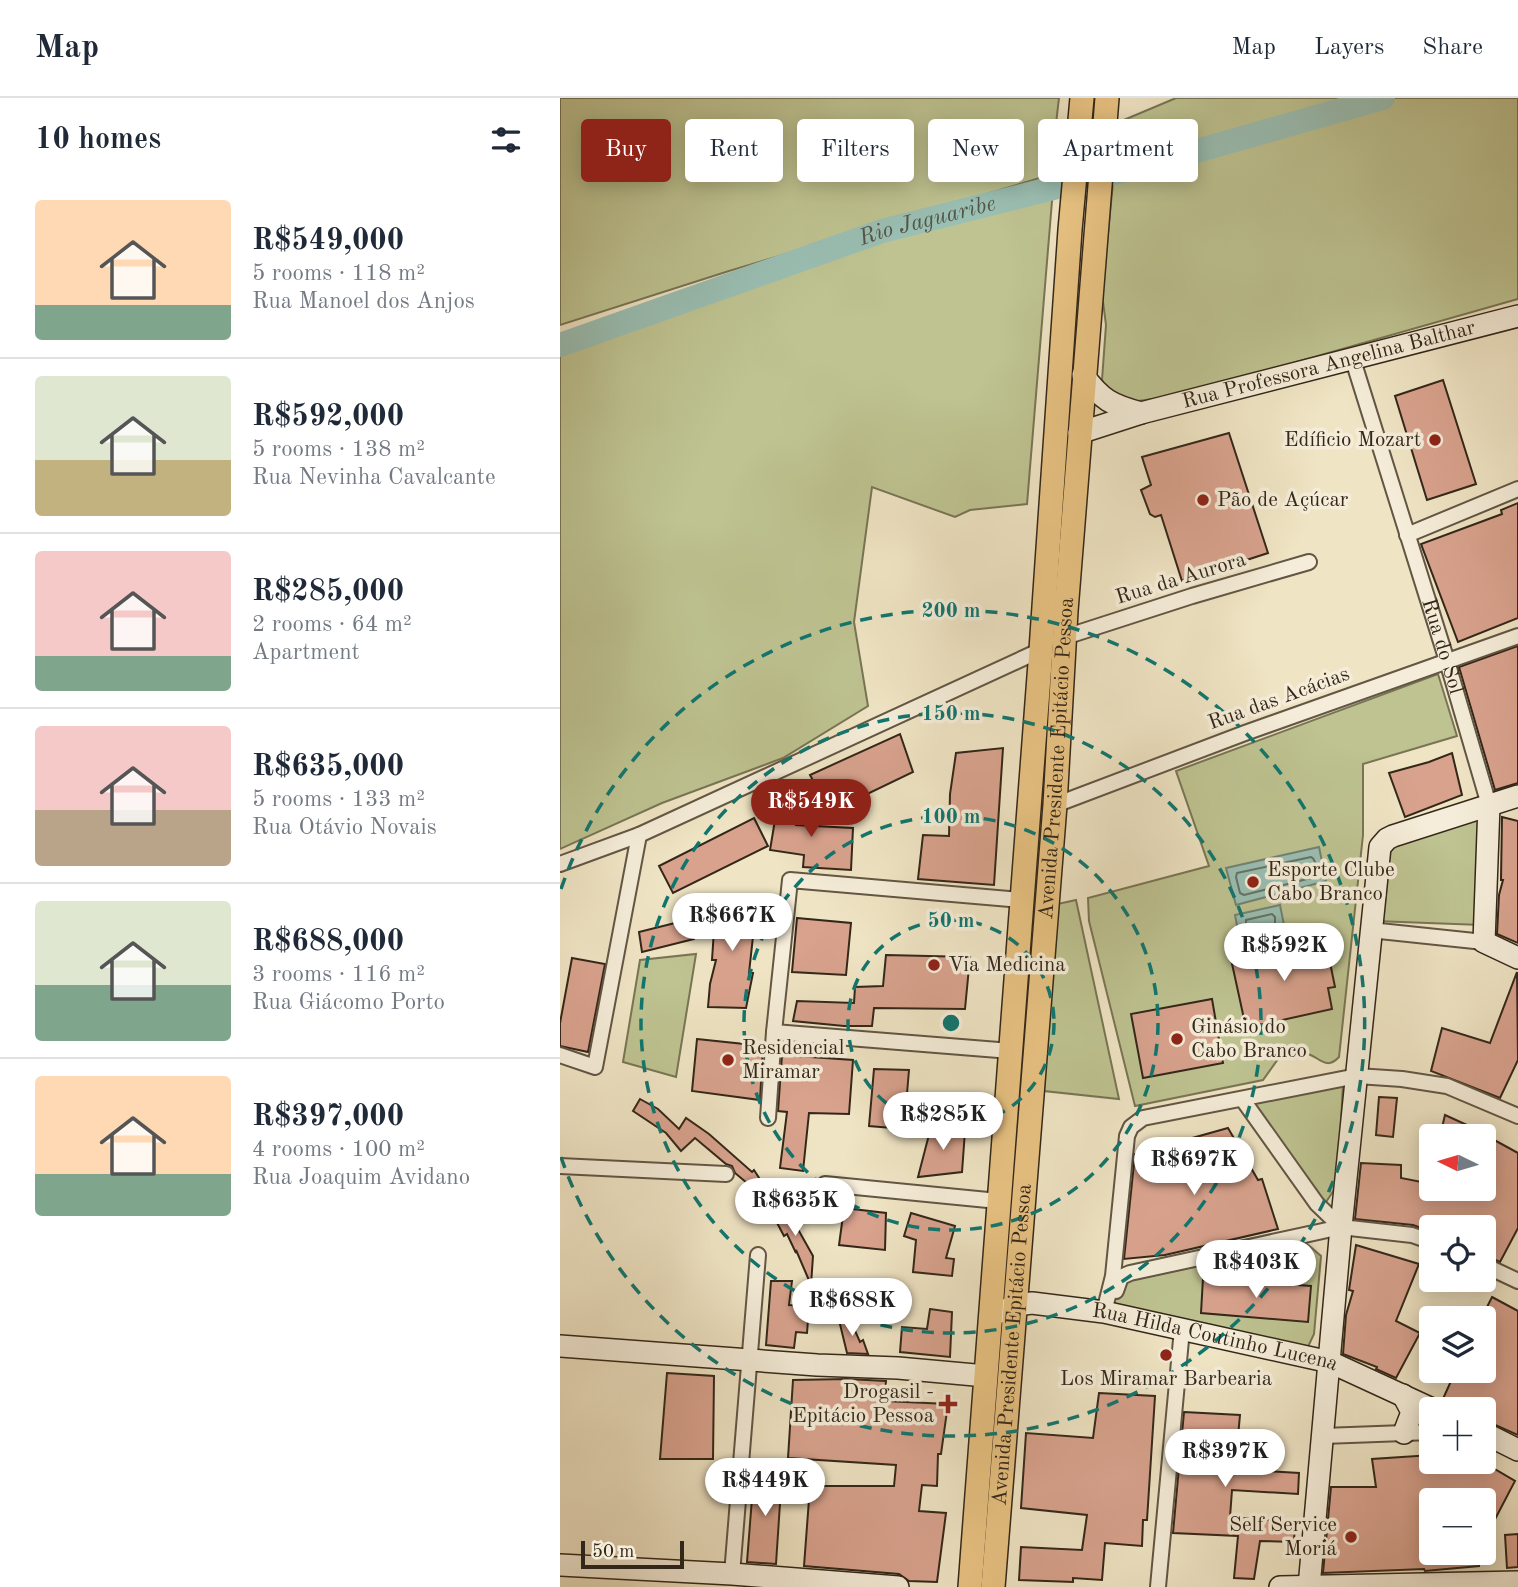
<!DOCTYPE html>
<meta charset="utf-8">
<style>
:root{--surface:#fff;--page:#f6f6f7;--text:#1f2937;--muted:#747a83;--line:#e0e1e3;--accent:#8f2418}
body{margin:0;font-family:"Old Standard TT",serif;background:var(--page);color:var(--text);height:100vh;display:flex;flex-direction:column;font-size:26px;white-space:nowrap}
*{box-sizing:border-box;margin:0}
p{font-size:23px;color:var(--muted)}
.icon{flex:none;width:38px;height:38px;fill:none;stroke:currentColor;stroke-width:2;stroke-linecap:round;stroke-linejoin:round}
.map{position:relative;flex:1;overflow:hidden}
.panel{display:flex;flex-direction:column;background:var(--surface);width:560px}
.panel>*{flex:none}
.banner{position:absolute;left:21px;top:21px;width:665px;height:63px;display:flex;gap:14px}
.needle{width:46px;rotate:275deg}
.tools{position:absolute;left:859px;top:1026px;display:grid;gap:14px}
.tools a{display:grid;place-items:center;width:77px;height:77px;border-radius:7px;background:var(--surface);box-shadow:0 4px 18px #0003;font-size:35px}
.scale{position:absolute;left:21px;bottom:18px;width:103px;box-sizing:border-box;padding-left:7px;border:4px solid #332719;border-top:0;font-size:19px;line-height:24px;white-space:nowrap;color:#332719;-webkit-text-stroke:5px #f5edd9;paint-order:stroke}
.price{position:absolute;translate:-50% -60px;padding:0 16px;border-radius:24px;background:#fff;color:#222;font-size:23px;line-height:46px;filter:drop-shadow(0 2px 4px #0008)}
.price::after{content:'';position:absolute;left:50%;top:42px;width:21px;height:16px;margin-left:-10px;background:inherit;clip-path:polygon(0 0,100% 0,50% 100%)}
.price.on{background:var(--accent);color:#fff}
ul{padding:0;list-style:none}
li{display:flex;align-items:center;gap:21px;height:175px;padding:0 35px}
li+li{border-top:2px solid var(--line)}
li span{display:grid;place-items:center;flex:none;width:196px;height:140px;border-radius:7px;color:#555}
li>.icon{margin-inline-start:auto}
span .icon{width:84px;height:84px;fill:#fffc;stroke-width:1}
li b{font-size:30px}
h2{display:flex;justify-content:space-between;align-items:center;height:84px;padding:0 35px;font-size:30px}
.tag{padding:0 24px;border-radius:7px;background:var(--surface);box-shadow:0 4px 18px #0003;font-size:24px;line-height:63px}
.tag.on{background:var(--accent);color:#fff}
header{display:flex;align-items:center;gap:42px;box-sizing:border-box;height:98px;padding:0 35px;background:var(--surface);border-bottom:2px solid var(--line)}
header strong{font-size:33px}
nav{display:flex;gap:38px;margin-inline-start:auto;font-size:24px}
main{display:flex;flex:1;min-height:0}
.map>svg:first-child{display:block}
.green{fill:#bec391;stroke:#787555;stroke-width:2}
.water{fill:#9abfb3;stroke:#718275;stroke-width:2}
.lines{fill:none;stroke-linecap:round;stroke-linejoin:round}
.shore{stroke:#667366;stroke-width:2}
.river{stroke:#9abfb3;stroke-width:24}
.building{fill:#d8a28d;stroke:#332719;stroke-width:2}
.street-casing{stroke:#625644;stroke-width:18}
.secondary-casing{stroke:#332719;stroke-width:24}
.primary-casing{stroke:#332719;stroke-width:26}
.street{stroke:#f5edd9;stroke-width:14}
.secondary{stroke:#f5edd9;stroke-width:21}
.primary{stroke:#e8c282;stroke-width:23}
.ring{fill:none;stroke:#0f766e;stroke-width:3.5;stroke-dasharray:12 9}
.poi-dot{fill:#8f2418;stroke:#f5edd9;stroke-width:2.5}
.labels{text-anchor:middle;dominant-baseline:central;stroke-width:7;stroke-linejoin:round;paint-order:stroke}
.street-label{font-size:21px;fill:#332719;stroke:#f5edd9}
.poi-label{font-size:21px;fill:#332719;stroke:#f5edd9;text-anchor:start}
.water-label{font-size:23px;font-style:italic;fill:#525547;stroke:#f5edd9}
.centre{fill:#0f766e;stroke:#f5edd9;stroke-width:3.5}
.ring-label{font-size:21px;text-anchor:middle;font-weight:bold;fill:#0f766e;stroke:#f5edd9;stroke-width:7;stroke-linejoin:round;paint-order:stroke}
</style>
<header>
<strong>Map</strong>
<nav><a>Map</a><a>Layers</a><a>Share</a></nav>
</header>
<main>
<section class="panel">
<h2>10 homes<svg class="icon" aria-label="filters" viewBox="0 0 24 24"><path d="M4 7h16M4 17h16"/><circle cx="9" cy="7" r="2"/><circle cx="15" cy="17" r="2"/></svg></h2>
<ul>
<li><span style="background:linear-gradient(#ffd9b3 75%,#7fa58c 0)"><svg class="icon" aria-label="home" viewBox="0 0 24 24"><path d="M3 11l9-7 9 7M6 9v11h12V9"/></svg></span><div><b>R$549,000</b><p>5 rooms · 118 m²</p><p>Rua Manoel dos Anjos</p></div></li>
<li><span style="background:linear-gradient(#dfe7d0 60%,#c2b280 0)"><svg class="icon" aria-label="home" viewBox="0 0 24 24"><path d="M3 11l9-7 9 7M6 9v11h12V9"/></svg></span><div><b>R$592,000</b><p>5 rooms · 138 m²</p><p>Rua Nevinha Cavalcante</p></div></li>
<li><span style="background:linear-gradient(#f6c9c9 75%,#7fa58c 0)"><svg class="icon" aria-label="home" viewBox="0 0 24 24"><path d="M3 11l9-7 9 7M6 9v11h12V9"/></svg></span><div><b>R$285,000</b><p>2 rooms · 64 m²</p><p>Apartment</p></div></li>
<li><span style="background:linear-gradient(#f6c9c9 60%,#b9a48a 0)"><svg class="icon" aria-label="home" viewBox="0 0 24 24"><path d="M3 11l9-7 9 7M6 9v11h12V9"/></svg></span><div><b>R$635,000</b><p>5 rooms · 133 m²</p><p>Rua Otávio Novais</p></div></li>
<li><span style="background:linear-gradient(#dfe7d0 60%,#7fa58c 0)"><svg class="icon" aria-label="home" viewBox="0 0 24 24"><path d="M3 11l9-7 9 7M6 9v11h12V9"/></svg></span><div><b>R$688,000</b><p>3 rooms · 116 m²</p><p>Rua Giácomo Porto</p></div></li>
<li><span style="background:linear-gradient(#ffd9b3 70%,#7fa58c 0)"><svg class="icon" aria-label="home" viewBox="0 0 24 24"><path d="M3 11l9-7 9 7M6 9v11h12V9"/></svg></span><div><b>R$397,000</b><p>4 rooms · 100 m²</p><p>Rua Joaquim Avidano</p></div></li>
</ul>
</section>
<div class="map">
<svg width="958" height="1489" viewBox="0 0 958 1489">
<rect width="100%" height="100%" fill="#efe4c4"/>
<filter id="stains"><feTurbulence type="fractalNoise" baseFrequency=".00286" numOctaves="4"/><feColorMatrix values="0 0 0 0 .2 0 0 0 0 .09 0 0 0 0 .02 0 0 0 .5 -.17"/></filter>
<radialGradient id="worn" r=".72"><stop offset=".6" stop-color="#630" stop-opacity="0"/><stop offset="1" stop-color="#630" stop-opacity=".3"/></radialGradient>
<g class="green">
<polygon points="0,0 499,0 490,77 169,173 0,227"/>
<polygon points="616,0 958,0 958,201 698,275 600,300 563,305 549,297 542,282 546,227 542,196 559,24"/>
<polygon points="493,91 467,406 410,412 395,419 312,389 294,524 308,608 223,660 102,705 0,751 0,242 322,133"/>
<path d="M878,576L897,638L803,666V737L779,959C765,974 759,957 744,955C737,955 729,956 721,957L703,982L575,1008L529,823L528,800L649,768L616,673Z"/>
<polygon points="924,718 921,827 815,823 823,751"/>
<polygon points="516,802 559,1001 484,993 493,807"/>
<polygon points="136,856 116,979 63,964 80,862"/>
<polygon points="783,984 778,1086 764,1107 690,1006"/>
<polygon points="746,1145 761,1158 754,1236 746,1253 559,1213 551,1203 567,1183"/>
</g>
<g class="water">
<polygon points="759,749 766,783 676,807 666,770"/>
<polygon points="720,807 725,832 680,843 675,817"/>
</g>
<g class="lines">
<g class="shore">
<path d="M751,759C756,761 758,774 755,779L684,797L680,795L676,779L677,775Z"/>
<polygon points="712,816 715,819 715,827 689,834 686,832 686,822"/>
</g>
<path class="river" id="s1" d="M0,247L322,133L605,62L823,0"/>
</g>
<g class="building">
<polygon points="883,282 916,386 867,402 835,298"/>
<polygon points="669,335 708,455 622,483 601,417 595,419 590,416 581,392 591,387 582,359"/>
<polygon points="958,405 958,520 898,544 861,446 942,416 941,412"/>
<polygon points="958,548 958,685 935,692 899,569"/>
<polygon points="340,636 353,674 270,714 250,677"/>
<polygon points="443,650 434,787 358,781 363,737 389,738 390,696 396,655"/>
<polygon points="892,655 902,697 845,719 829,675 869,664"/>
<polygon points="238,696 236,727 293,730 291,772 243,769 244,757 210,752 219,698"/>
<polygon points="942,719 958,723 958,845 937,836 939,797 943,782 941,782"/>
<polygon points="194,720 208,748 113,795 99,768"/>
<polygon points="156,802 197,802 189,875 193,875 186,910 148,909 150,886 156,862 152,862"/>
<polygon points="237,820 291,825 286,877 232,874"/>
<polygon points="131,821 134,841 82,854 79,834"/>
<polygon points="765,840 775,889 768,890 772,911 686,930 671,861"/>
<polygon points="326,857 410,859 405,911 314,910 312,928 284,928 233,923 237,903 294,905 295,889 323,888"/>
<polygon points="12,860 45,866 28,954 0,948 0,925"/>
<polygon points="957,874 958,962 940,1000 871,973 882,930 930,945"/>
<polygon points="652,901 663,965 583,980 571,916"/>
<polygon points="137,941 203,948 200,1002 132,993"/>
<polygon points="222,957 293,962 289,1016 249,1015 243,1073 220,1070 227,1014 218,1013"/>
<polygon points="314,971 349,972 344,1031 309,1028"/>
<polygon points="819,999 837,1000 833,1039 816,1037"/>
<polygon points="80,1001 98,1011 119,1031 126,1020 149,1036 192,1074 194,1072 215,1105 213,1107 175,1075 172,1068 166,1066 135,1040 121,1053 106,1035 73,1013"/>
<polygon points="885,1017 931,1038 927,1038 958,1055 958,1130 940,1164 924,1157 924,1129 872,1129 872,1134 853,1127 795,1121 801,1065 841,1067 841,1080 872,1086 872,1090 924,1090 924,1038 880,1038"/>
<polygon points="372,1025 405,1033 402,1074 358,1079"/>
<polygon points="668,1030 698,1082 702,1081 718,1131 605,1157 564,1161 575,1056"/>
<polygon points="217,1101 230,1117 253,1158 251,1187 236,1152 236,1155 227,1136 224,1138 215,1121"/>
<polygon points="284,1110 326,1115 325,1152 279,1147"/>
<polygon points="351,1115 395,1128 386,1160 394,1161 392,1178 353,1174 356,1142 344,1138"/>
<polygon points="796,1147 859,1166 836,1223 860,1235 836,1280 816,1271 817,1269 783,1256 786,1217 793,1193 789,1192"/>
<polygon points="643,1180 751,1188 748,1224 641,1215"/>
<polygon points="211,1183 232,1183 229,1207 249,1208 247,1235 236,1234 234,1250 206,1247"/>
<polygon points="302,1184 324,1186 321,1209 298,1207"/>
<polygon points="267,1186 277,1218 265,1220 257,1190"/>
<polygon points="932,1199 958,1213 958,1337 924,1322 924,1311 889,1311 885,1309 882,1303 896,1272 924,1272 924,1215"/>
<polygon points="370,1211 392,1214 390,1259 340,1254 342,1229 367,1231"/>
<polygon points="288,1217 300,1244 303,1242 308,1256 287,1255 279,1222"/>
<polygon points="107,1275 154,1278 153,1361 100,1361"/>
<polygon points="287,1281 326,1283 324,1303 388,1306 381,1356 378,1356 377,1388 362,1387 359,1413 386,1415 377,1484 349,1483 339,1476 244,1468 250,1388 334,1388 336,1367 228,1360 233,1282"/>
<polygon points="539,1295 595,1298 587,1422 583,1422 582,1448 545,1445 542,1482 513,1480 513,1484 459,1482 461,1449 522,1452 527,1417 461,1410 466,1335 533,1340"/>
<polygon points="624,1314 680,1317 675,1371 739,1375 738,1396 672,1392 670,1419 735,1424 734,1444 700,1443 694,1481 674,1480 678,1438 613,1435"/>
<polygon points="872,1357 872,1363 921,1363 955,1383 932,1427 924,1422 924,1402 872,1402 872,1454 919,1454 919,1468 865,1473 864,1471 763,1475 771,1389 816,1389 812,1361"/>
<polygon points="194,1375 222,1375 216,1466 187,1464"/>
<polygon points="958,1436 958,1469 947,1470 945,1437"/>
</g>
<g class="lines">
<g class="street-casing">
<g id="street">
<path id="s2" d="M792,259L887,563L929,707"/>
<polyline points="847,437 958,391"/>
<polyline points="505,539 632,498 749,464"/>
<polyline points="495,707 685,635 958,538"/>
<polyline points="0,766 79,737 481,552"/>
<polyline points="810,832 924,844"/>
<polyline points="214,934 451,953"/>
<polyline points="0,957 35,969 79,737"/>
<polyline points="683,1002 757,1106 781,1129"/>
<polyline points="208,1020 214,934 230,782 461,802"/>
<polyline points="0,1068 166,1076"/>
<polyline points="265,1086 438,1103"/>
<polyline points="924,1167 958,1183"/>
<polyline points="556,1193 561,1179 570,1175 781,1129 852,1137 872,1144"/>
<polyline points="544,1214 553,1178 567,1038 571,1029 583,1020 797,978 842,981 887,988 958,1018"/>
<polyline points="763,1338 872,1334"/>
<polyline points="172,1476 198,1157"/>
<polyline points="598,1489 622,1231"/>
</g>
</g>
<g class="secondary-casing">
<g id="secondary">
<path d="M523,277C542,302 551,307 581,315"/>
<path id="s3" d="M519,335L581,315L958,218"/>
<polyline points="929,707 924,844 958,860"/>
<path id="s4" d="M441,1214L456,1207L472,1205L544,1214L770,1264L872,1311"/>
<polyline points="0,1248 257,1267 338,1270 426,1278"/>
<polyline points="843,1297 852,1314 844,1335"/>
<polyline points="924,1335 958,1352"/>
<polyline points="0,1467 172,1476 338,1489"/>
<polyline points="720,1489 958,1484"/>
<polyline points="749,1489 781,1129 820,749 827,741 833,738 958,698"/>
</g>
</g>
<g class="primary-casing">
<g id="primary">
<polyline points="410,1489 481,552 510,132 522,0"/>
<path id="s5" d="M433,1489L495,707L506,513L547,0"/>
</g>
</g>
<use href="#street" class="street"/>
<use href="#secondary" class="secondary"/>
<use href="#primary" class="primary"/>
</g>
<g class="ring">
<circle cx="391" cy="925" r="103"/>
<circle cx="391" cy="925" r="207"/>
<circle cx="391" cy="925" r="310"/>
<path d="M1 791A413 413 0 1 1 1 1059"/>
</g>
<g class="poi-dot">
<circle cx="875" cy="342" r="7"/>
<circle cx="643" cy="402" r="7"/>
<circle cx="693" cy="784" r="7"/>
<circle cx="374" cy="867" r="7"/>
<circle cx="617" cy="941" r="7"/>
<circle cx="168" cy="962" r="7"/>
<circle cx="606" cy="1257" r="7"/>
<path d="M384.5 1295.5h7v7h7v7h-7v7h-7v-7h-7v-7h7z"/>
<circle cx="791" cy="1439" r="7"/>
</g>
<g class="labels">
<g class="street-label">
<text stroke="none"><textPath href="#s3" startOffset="259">Rua Professora Angelina Balthar</textPath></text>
<text transform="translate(621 481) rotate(-17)">Rua da Aurora</text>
<text stroke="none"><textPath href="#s2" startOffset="303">Rua do Sol</textPath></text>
<text transform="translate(719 601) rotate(-20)">Rua das Acácias</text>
<text stroke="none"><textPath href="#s5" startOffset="831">Avenida Presidente Epitácio Pessoa</textPath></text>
<text stroke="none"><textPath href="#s4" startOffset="219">Rua Hilda Coutinho Lucena</textPath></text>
<text stroke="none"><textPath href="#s5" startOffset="243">Avenida Presidente Epitácio Pessoa</textPath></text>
</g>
<g class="poi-label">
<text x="861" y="342" text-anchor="end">Edíficio Mozart</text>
<text x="657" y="402">Pão de Açúcar</text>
<text x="707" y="772">Esporte Clube<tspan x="707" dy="24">Cabo Branco</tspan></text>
<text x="388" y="867">Via Medicina</text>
<text x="631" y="929">Ginásio do<tspan x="631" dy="24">Cabo Branco</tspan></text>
<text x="182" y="950">Residencial<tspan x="182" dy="24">Miramar</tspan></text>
<text x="606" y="1281" text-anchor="middle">Los Miramar Barbearia</text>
<text x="374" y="1294" text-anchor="end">Drogasil -<tspan x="374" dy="24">Epitácio Pessoa</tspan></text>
<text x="777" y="1427" text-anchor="end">Self Service<tspan x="777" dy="24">Moriá</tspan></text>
</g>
<g class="water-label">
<text stroke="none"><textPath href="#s1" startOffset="388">Rio Jaguaribe</textPath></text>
</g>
</g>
<circle cx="391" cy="925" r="10" class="centre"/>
<g class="ring-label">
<text x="391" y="519">200 m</text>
<text x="391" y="622">150 m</text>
<text x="391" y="725">100 m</text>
<text x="391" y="829">50 m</text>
</g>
<rect width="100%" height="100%" filter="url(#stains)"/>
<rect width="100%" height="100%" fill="url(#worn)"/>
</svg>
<div class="tools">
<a><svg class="needle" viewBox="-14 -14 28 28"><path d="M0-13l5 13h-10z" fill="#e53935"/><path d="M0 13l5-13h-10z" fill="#747a83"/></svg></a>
<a><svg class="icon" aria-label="locate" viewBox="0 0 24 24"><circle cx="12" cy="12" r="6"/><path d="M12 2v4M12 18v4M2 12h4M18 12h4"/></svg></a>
<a><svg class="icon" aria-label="layers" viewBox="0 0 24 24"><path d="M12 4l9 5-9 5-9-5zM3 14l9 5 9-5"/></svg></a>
<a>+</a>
<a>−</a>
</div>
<div class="scale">50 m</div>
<b class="price on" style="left:251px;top:741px">R$549K</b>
<b class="price" style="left:172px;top:855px">R$667K</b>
<b class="price" style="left:724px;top:885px">R$592K</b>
<b class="price" style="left:383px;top:1054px">R$285K</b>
<b class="price" style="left:634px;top:1099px">R$697K</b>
<b class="price" style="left:235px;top:1140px">R$635K</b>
<b class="price" style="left:696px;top:1202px">R$403K</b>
<b class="price" style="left:292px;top:1240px">R$688K</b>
<b class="price" style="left:665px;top:1391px">R$397K</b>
<b class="price" style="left:205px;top:1420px">R$449K</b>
<div class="banner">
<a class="tag on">Buy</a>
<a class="tag">Rent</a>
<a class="tag">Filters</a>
<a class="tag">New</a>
<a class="tag">Apartment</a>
</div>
</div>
</main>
